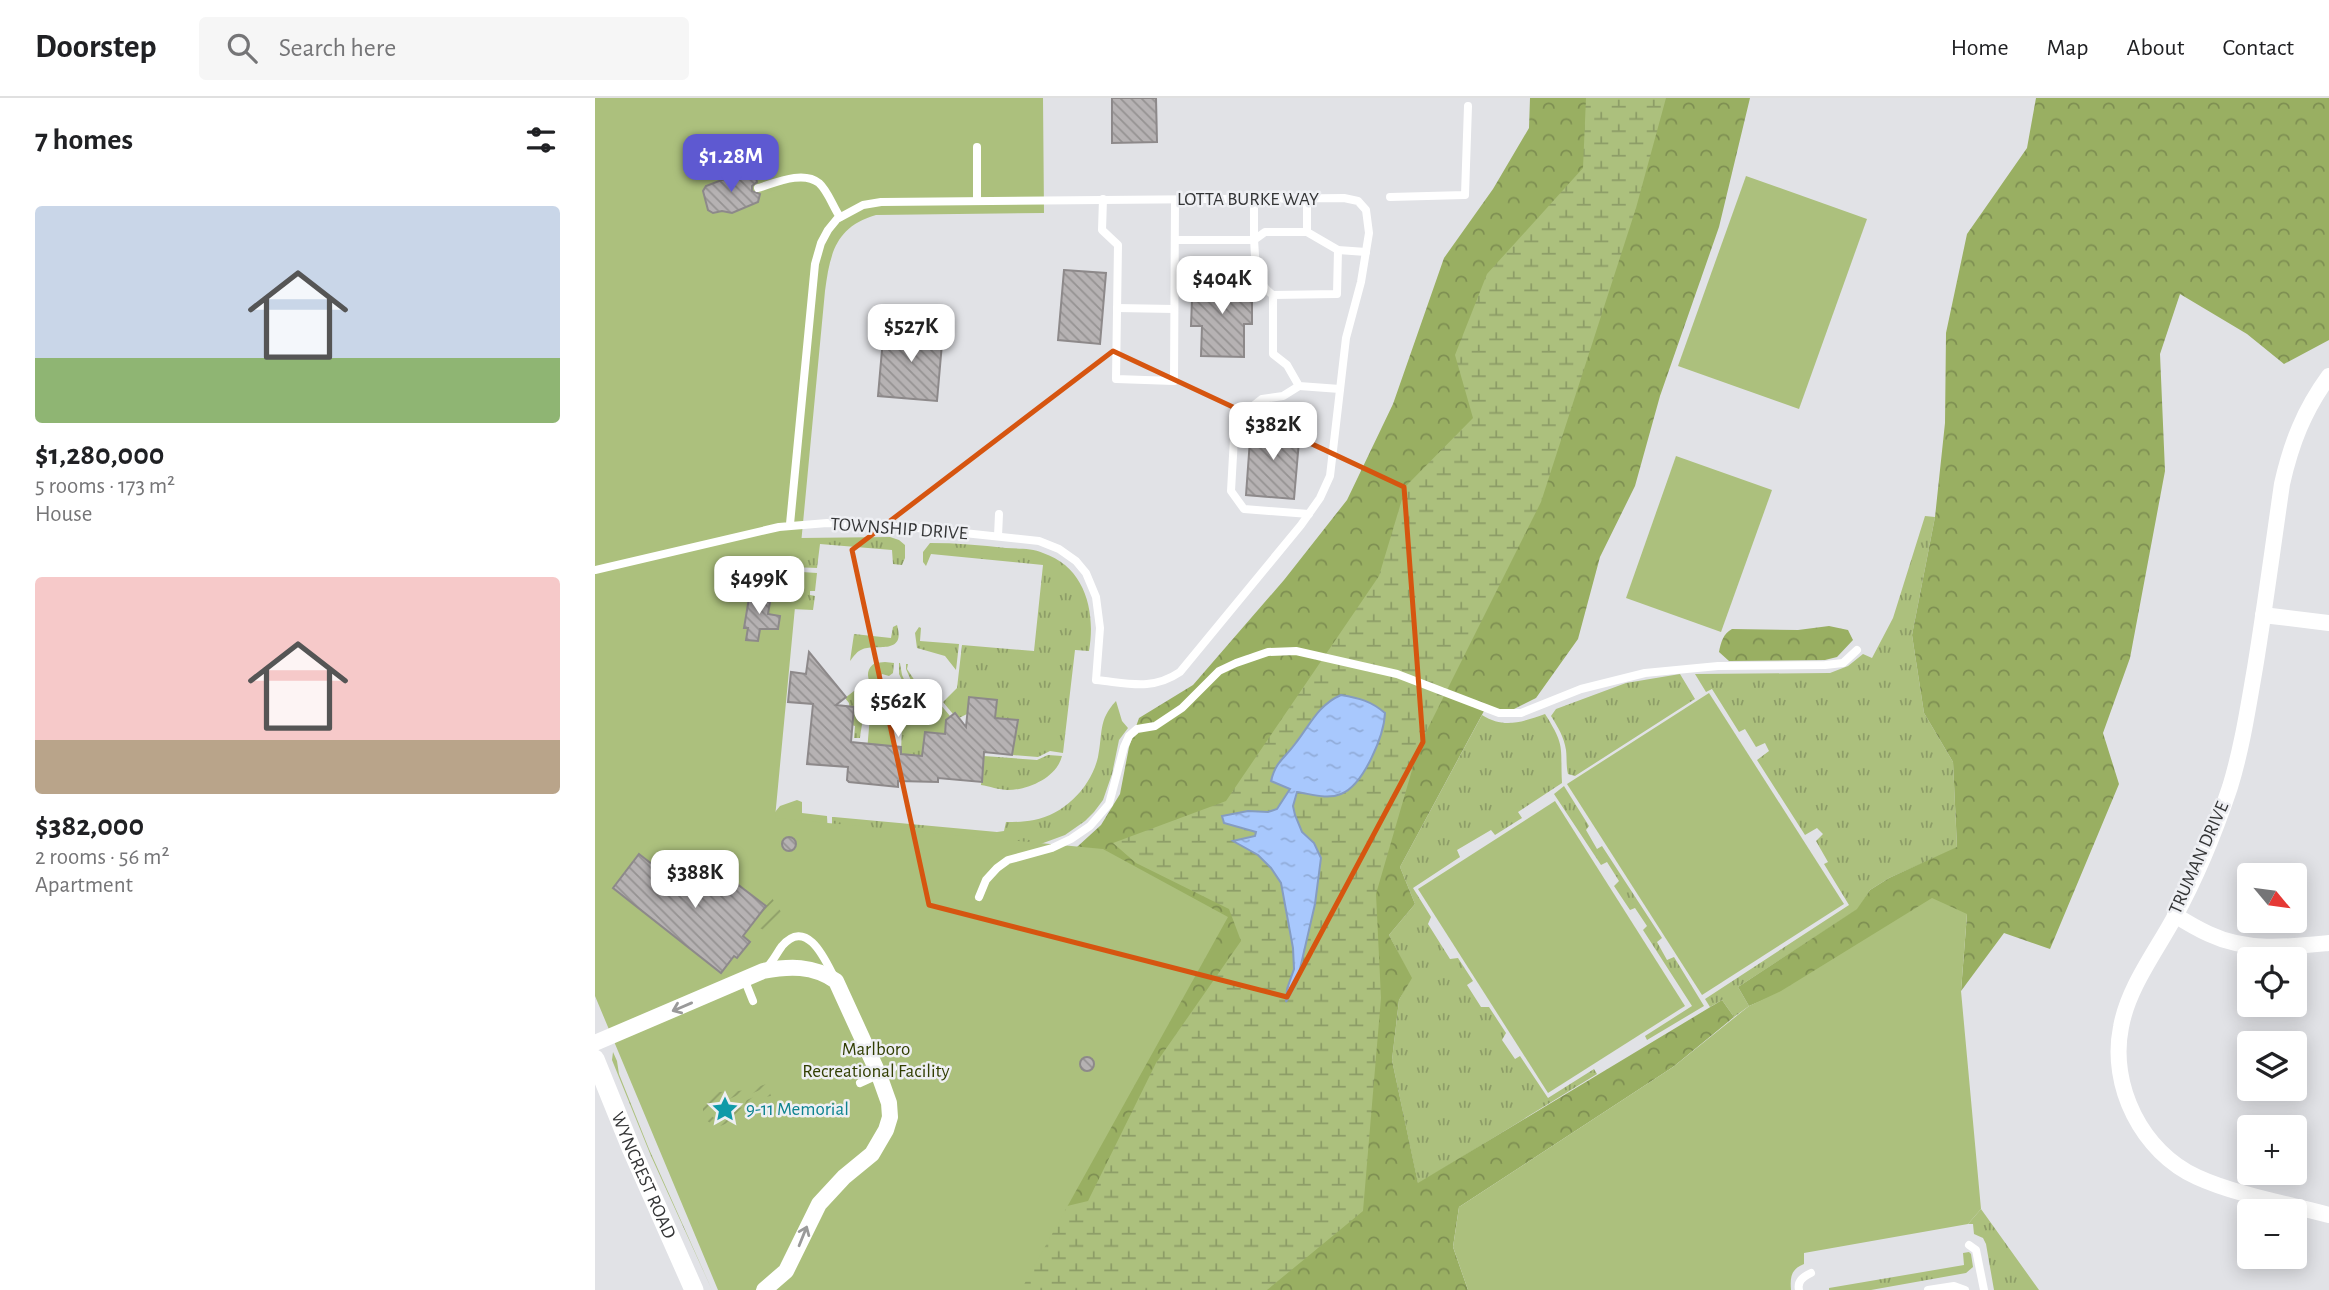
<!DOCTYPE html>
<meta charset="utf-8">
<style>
:root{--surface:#fff;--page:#f6f6f6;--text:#202124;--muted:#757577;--line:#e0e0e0;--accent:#5e59d1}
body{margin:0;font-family:"Alegreya Sans",sans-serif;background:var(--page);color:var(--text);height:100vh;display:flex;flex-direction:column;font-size:26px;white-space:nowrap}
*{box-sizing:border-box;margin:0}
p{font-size:23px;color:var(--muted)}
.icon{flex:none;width:38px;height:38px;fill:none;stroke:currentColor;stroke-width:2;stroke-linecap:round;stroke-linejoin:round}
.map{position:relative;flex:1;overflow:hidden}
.panel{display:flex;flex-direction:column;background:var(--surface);width:595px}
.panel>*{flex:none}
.needle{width:46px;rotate:119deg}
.buttons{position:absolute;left:1642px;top:765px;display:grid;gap:14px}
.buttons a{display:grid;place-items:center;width:70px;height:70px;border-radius:7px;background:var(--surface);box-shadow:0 4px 18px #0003;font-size:35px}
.price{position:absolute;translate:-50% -60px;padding:0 16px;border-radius:14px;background:#fff;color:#222;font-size:23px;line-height:46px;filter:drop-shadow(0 2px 4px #0008)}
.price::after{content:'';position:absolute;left:50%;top:42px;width:21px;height:16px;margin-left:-10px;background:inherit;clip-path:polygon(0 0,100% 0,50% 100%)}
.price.active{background:var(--accent);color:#fff}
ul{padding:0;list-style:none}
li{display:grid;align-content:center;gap:14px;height:371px;padding:0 35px}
li span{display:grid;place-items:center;height:217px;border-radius:7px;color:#555}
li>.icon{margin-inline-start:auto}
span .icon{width:126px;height:126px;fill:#fffc;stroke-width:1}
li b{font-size:30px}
h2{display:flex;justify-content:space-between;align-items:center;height:84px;padding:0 35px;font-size:30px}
header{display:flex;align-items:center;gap:42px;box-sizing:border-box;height:98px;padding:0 35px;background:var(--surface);border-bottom:2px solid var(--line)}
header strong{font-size:33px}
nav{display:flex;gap:38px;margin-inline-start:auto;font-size:24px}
.search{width:490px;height:63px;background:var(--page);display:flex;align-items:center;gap:18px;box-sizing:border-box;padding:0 24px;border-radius:7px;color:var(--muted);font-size:26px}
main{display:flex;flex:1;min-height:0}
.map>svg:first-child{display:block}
.grass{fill:url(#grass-tufts)}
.forest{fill:url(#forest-crowns)}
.wetland{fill:url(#wetland-marsh)}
.park{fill:#acc07d}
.garden{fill:url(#garden-furrows)}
.water{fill:url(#water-ripples);stroke:#859cc1;stroke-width:2}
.building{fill:url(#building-back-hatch);stroke:#8d898a;stroke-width:2}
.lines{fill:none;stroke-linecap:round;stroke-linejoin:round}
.service{stroke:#fff;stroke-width:8}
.minor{stroke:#fff;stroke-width:16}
.tertiary{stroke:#fff;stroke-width:19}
.oneway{stroke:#9a9a9a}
.marked{fill:none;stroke:#d65510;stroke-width:5;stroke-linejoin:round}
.labels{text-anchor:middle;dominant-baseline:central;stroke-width:5;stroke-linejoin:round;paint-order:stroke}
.street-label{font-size:19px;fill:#343536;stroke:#eeeff3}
.park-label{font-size:19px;fill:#313e02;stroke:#eeeff3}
.culture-label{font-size:19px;fill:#0d838f;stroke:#eeeff3;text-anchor:start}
</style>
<header>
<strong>Doorstep</strong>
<div class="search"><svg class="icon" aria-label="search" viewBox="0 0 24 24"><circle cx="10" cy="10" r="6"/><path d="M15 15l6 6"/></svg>Search here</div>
<nav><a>Home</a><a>Map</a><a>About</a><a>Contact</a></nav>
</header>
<main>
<section class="panel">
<h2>7 homes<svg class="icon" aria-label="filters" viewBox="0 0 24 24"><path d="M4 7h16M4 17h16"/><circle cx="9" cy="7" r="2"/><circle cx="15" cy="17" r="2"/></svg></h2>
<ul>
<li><span style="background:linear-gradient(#c9d6e8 70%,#8fb573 0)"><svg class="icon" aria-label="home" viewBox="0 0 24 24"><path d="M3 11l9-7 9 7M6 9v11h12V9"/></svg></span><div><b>$1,280,000</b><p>5 rooms · 173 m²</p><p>House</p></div></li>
<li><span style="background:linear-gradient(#f6c9c9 75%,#b9a48a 0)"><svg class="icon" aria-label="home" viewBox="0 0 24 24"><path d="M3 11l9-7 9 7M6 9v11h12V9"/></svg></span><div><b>$382,000</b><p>2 rooms · 56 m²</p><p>Apartment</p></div></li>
</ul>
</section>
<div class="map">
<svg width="1734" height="1192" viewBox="0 0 1734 1192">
<defs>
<pattern id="grass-tufts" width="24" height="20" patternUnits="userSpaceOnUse" patternTransform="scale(1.75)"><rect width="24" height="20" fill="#acc07d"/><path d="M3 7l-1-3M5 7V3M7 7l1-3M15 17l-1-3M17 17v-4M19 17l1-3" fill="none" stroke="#8d9d67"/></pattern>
<pattern id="forest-crowns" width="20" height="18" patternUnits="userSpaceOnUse" patternTransform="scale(1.75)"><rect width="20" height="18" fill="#99af62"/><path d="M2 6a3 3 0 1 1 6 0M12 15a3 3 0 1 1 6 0" fill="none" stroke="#7e8f52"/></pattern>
<pattern id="wetland-marsh" width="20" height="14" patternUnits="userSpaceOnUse" patternTransform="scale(1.75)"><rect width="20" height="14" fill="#acc07d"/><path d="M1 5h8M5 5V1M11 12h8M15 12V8" fill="none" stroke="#8d9d67"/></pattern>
<pattern id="garden-furrows" width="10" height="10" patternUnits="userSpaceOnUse" patternTransform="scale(1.75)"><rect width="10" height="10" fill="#acc07d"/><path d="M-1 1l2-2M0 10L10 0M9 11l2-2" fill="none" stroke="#8d9d67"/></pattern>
<pattern id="water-ripples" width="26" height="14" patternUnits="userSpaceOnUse" patternTransform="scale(1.75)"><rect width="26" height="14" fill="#a8c8fd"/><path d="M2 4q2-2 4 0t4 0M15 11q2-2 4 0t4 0" fill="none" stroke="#91acd9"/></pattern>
<pattern id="building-back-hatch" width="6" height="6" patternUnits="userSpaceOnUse" patternTransform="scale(1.75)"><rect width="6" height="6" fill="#b6b2b3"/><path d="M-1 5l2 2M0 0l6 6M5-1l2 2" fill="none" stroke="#959292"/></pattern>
</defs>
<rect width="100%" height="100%" fill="#e1e2e6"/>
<g class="grass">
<polygon points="1330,418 1340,419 1317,537 1329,615 1358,664 1362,750 1294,780 1275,792 1263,811 1143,889 1154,908 1139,919 1127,902 1115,909 1110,901 1254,807 1229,766 1233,764 1221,743 1228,736 1222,730 1210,737 1162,662 1174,653 1170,645 1161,649 1150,631 1144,634 1117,591 1111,594 1100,576 1235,575 1253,568 1268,556 1277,560 1298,520"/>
<polygon points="295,439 304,442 310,447 310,460 307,467 298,466 297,452 225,446 222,470 196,469 205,440"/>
<path d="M335,445C361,445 386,447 411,450C423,451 437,450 448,455C490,469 501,513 494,553L480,552L468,655L455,653L443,659L417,657L423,622L400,620L402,602L374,599L372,616L364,620L360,615L358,616L348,604L362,590L367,547L439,553L448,467L336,456L331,468L328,464V454Z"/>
<polygon points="192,473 222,475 220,493 215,493 215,497 220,498 218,512 197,511"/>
<path d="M302,527C311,557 282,546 268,551C262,553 259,558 255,563L259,536L296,540L298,529Z"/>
<polygon points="324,529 326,530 325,543 364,546 361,572 350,558 322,550 320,535"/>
<path d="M290,564L299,565L298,575L294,578L287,576L283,582L276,586C271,578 272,570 280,565Z"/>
<path d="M1085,576L1100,601L980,678L973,676C971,668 972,660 971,652C969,639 963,629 956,618L961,611L1031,585Z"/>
<path d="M259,593C274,603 267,623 265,640H259L260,628L257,627L254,605L250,600Z"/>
<path d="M521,603L527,623L533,630L524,642L517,676L508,702L499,714L490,723L470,737L432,751L237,729V719H239L402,734L409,733L411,724C420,724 430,724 439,722C470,716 496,689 503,659C508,635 503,622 521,603Z"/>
<polygon points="345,606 355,618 353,633 350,633 350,636 330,635 327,658 306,656 307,625 320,625"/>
<polygon points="279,614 288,623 299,624 297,648 272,653 275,618"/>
<path d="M950,616C971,649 965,649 967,685L923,714L927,720L900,737L896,732L862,752L865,759L818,790L836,819L833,826L855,861L863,860L878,883L872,887L886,909H894L911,935L907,942L920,961L925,958L953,1000L999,971L1002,976L823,1086L797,962L804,902L816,880L794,837L820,806L805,769L887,617C909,631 927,624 950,616Z"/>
<path d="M453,657L467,658C462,679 434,692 413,692C404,692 394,688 386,687L389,658L442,662Z"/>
<polygon points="969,688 994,728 991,732 1002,751 1007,748 1067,840 1062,844 1072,862 1079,859 1109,908 1052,942 1050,938 1097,908 1048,832 1052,828 1040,810 1035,812 1019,788 1024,783 1012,764 1006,767 959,696"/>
<polygon points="202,702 207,704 207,715 232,718 233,737 171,725 185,708"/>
<polygon points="18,954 22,963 24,976 54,1051 117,1192 56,1058 17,962"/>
<polygon points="1386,1111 1444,1192 1399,1192 1391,1146 1388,1140 1379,1136 1378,1126 1373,1126"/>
<polygon points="1374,1154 1376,1156 1378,1169 1371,1175 1276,1192 1234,1192 1234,1190 1369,1167 1368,1155"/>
</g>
<g class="forest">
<polygon points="935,0 1155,0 1124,129 1065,298 1040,388 1005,459 983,541 941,600 911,615 889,613 805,769 820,806 794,837 817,880 804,902 797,962 823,1085 1127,902 1139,919 1078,969 864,1109 858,1149 873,1192 297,1192 482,749 506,727 525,696 534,649 544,620 598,587 689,482 752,402 798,306 849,160 898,91 934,30"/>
<polygon points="1441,0 1734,0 1734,242 1689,266 1652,236 1585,196 1565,256 1570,373 1535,560 1508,635 1524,686 1455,851 1409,835 1366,893 1372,816 1154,908 1143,889 1262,811 1275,792 1294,780 1362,749 1358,664 1329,615 1317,537 1340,419 1350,325 1351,235 1372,136 1432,50"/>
<path d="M1234,528L1253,532L1258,542L1242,559L1230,562L1134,563L1124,554C1126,544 1128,536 1137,531L1203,532Z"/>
</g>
<polygon class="wetland" points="991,0 1071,0 1041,110 946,404 824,648 781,796 786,900 768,1113 672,1192 354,1192 343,1139 493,1103 561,965 646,843 634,811 541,765 518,745 631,703 784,478 811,388 878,320 860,257 892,176 988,70"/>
<g class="park">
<path d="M0,0H448L449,115L281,117C240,129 235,156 230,193L180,720L508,751L633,819L426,1192H123L0,898Z"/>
<polygon points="1151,78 1272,121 1204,311 1083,268"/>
<polygon points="1081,358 1177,392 1126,534 1031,500"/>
<polygon points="1114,595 1249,806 1107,897 972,686"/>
<polygon points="960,703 1090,908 953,995 823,791"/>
<path d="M1337,800L1372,816L1366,893L1386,1111L1373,1126L1209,1155V1166C1196,1171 1195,1179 1196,1192H873L858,1149L864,1109L1078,969L1154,908L1186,893Z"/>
</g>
<g class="garden">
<path d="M304,565H305L307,577L313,590L318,587L311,571V566H313L312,571L320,583L325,584L329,590C320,597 312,600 301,597L307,582L304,576Z"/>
<polygon points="177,800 190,820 174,835 157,826"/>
<path d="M171,986L172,989L151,998L145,996L128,1004L117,1005C112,1013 115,1021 126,1022L133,1013L148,1009L152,1002L174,992L176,998C170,999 159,1002 154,1006C144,1014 135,1027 121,1029L108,1020V1006L116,994C135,994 153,994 171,986Z"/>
</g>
<path class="water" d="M746,597C764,600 776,603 790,615C789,637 769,687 746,696C732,702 716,696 702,694L698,708L700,717L707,734L719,745L726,760L720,806L702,884L691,904L692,891L699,871L698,850L686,785L676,770L663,757L638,743L660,738L661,734L629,725L627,718L653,713L673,714L682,711L695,691L676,683C681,663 689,661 700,646C715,627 723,607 746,597Z"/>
<g class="building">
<polygon points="517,0 561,0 562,44 517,45"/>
<polygon points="156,77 161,80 162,84 157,88 157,93 165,96 163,104 137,115 127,113 118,115 113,112 108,93 111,88 137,78 146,79"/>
<polygon points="469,172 511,175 505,246 463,242"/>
<polygon points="606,177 646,177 646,199 657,200 657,226 649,226 649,259 606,258 607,228 596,228 597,201 605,201"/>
<polygon points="289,229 348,234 342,303 283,298"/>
<polygon points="656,328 705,331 699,401 651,397"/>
<polygon points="159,492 170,493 169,503 175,504 173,516 185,518 183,531 165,531 163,543 151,542 153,530 149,530 154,500 158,501"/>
<polygon points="214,554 251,599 241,607 259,609 256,644 306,649 306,656 327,658 330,634 350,636 351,622 360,615 371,629 374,599 402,602 400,620 423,622 417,657 389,654 387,684 343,680 343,684 303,683 303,689 254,684 252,682 253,669 212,666 218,606 193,604 196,574 211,576"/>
<circle cx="194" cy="746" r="7"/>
<polygon points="44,756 94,795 96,775 122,778 125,773 171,808 148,838 155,844 142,860 139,858 126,875 18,790"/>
<circle cx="492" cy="966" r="7"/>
</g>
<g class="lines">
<g class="service">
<polyline points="382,49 382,102"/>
<path d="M163,90C180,85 208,72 224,85C233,93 238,109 245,119"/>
<polyline points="795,99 870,97 873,8"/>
<polyline points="508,101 507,132 523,147 521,281 579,283 580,102"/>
<polyline points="712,101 712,134 743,152 771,154"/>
<polyline points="580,142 659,142 659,101"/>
<polyline points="743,152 742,196 678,197 678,256 692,267 704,288 745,291"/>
<path d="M678,197C658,183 661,164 659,142L670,134H712"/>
<polyline points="522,210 579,211"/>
<polyline points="704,288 688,298 667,301 648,316 639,340 636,393 649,411 714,416"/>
<polyline points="403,438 404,416"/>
<path d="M0,472L184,429L232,425L322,430L444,443L464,451L481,463L491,475L501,499L505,530L501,582C533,585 557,593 585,574L706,427L725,400L735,378L751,240L766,184L774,135L771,112L763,103L749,100L286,104L268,107L242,121L233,132L226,145L220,166L195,426"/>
<polyline points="384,799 391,782 402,770 413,762 457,750 476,741 495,728 514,706 529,649 534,638 542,631 560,628 587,610 624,573 641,565 673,554 701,553 802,576 904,615 926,615 986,591 1050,575 1123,568 1230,567 1248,565 1262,552"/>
<path d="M170,871C178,864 181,856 187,848C211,820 229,859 238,877"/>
<polyline points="150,883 158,903"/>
<polyline points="265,985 298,970"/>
<polyline points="1374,1147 1381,1152 1389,1192"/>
<path d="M1204,1192C1202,1183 1208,1179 1216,1175"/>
<polyline points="1333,1192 1359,1188 1370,1192"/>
</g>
<g class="minor">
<path d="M1734,278C1709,312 1696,346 1687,386C1678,448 1670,509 1660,570C1653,610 1647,650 1635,689C1620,734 1602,778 1579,820C1560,855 1533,890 1526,929C1514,988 1547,1054 1602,1079C1639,1096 1693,1106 1734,1117"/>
<polyline points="1668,517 1734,525"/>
<path d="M1580,817C1591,824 1603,831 1614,836C1652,854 1694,849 1734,845"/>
<path d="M0,945L168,873C194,868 218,867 241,883L284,977L294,1005L295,1019L291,1032L277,1056L249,1079L224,1106L191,1173L169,1192"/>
</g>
<path class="tertiary" id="s1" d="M0,961L36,1050L99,1192"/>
</g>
<defs><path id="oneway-shaft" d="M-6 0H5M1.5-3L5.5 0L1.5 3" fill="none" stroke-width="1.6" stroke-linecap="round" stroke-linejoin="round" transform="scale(1.75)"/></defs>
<g class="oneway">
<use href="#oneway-shaft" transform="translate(87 909) rotate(157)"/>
<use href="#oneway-shaft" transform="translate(208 1138) rotate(-68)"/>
</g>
<path class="marked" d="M518,253L809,389L828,644L692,899L334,807L257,452Z"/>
<defs>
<g id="sight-bare" transform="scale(2.1)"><path d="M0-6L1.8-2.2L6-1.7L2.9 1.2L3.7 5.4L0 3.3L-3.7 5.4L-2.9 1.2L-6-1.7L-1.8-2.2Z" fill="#0f9aa8" stroke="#eeeff3" stroke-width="2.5" paint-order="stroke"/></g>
</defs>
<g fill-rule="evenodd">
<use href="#sight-bare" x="130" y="1011"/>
</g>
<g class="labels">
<g class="street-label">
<text x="653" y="101">LOTTA BURKE WAY</text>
<text transform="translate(304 431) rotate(4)">TOWNSHIP DRIVE</text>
<text transform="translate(1604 760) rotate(-66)">TRUMAN DRIVE</text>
<text stroke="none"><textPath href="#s1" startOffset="126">WYNCREST ROAD</textPath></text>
</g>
<g class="park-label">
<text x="281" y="951">Marlboro<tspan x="281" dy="22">Recreational Facility</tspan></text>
</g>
<g class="culture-label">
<text x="151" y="1011">9-11 Memorial</text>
</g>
</g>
</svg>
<div class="buttons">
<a><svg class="needle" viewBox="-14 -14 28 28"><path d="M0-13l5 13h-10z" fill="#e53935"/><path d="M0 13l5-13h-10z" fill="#757577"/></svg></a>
<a><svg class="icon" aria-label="locate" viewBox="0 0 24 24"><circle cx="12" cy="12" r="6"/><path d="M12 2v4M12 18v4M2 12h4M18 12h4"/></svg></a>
<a><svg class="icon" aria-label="layers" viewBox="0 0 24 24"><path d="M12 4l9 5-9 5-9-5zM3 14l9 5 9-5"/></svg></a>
<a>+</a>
<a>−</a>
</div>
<b class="price active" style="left:136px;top:96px">$1.28M</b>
<b class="price" style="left:627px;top:218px">$404K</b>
<b class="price" style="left:316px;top:266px">$527K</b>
<b class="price" style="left:678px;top:364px">$382K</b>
<b class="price" style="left:164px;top:518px">$499K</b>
<b class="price" style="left:303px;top:641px">$562K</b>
<b class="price" style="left:100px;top:812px">$388K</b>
</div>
</main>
